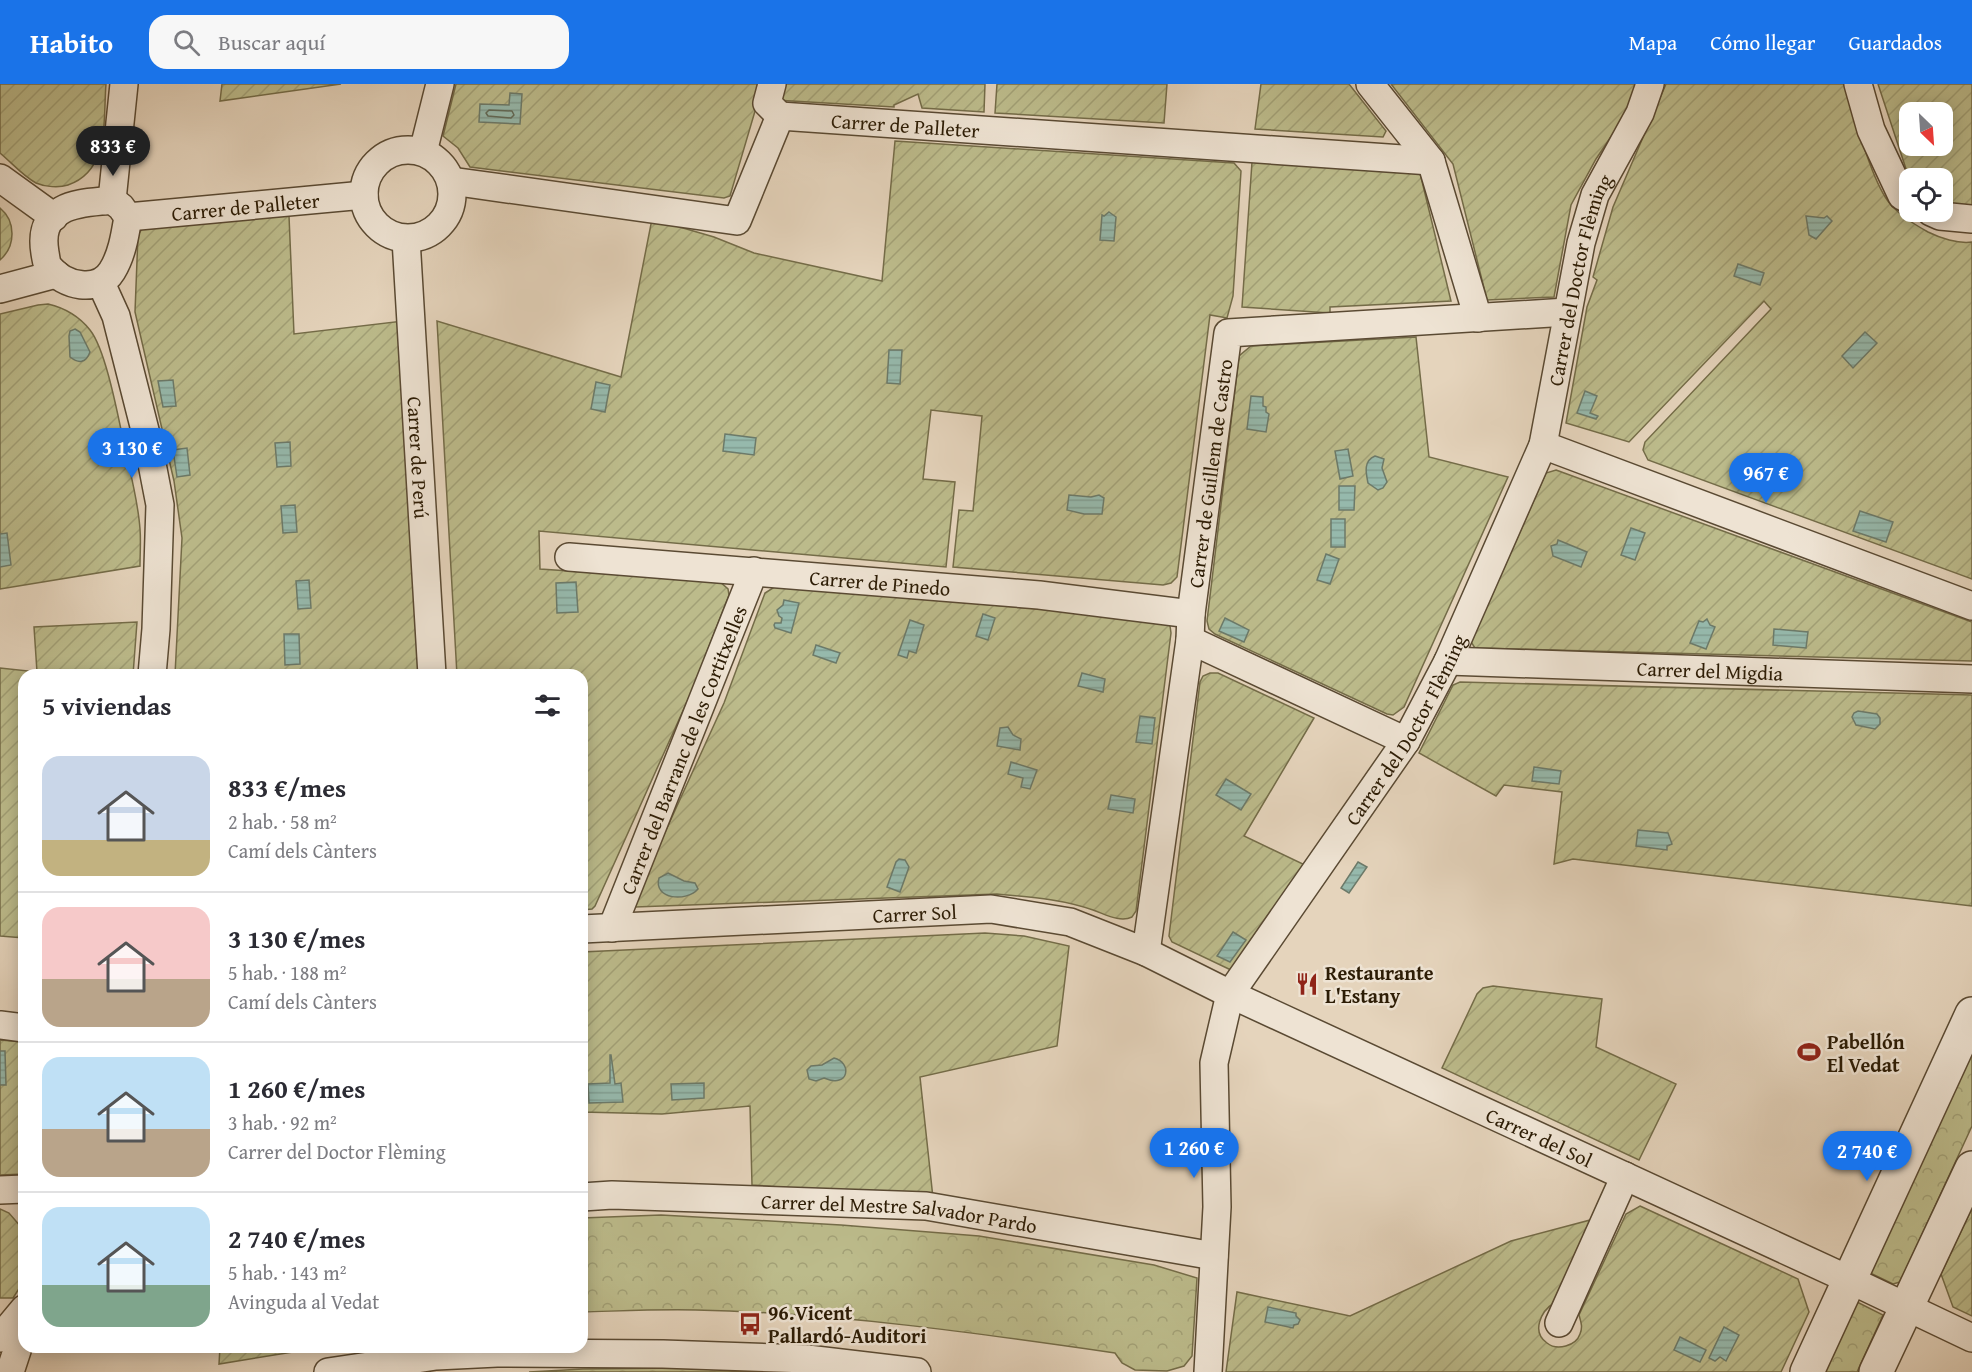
<!DOCTYPE html>
<html lang="es">
<meta charset="utf-8">
<style>
:root{--surface:#fff;--page:#f7f7f7;--text:#2b2b33;--muted:#7c7c81;--line:#e1e1e2;--accent:#1a73e8}
body{margin:0;font-family:"Gentium Book Plus",serif;background:var(--page);color:var(--text);height:100vh;display:flex;flex-direction:column;font-size:22px;white-space:nowrap}
*{box-sizing:border-box;margin:0}
p{font-size:20px;color:var(--muted)}
.icon{flex:none;width:33px;height:33px;fill:none;stroke:currentColor;stroke-width:2;stroke-linecap:round;stroke-linejoin:round}
.map{position:relative;flex:1;overflow:hidden}
.details{position:absolute;left:18px;top:585px;width:570px;height:684px;display:flex;flex-direction:column;background:var(--surface);border-radius:18px;box-shadow:0 3px 15px #0003}
.details>*{flex:none}
.needle{width:39px;rotate:155deg}
.buttons{position:absolute;left:1899px;top:18px;display:grid;gap:12px}
.buttons a{display:grid;place-items:center;width:54px;height:54px;border-radius:12px;background:var(--surface);box-shadow:0 3px 15px #0003;font-size:30px}
.price{position:absolute;translate:-50% -51px;padding:0 14px;border-radius:21px;background:var(--accent);color:#fff;font-size:20px;line-height:39px;filter:drop-shadow(0 2px 3px #0008)}
.price::after{content:'';position:absolute;left:50%;top:36px;width:18px;height:14px;margin-left:-9px;background:inherit;clip-path:polygon(0 0,100% 0,50% 100%)}
.price.on{background:#222;color:#fff}
ul{padding:0;list-style:none}
li{display:flex;align-items:center;gap:18px;height:150px;padding:0 24px}
li+li{border-top:2px solid var(--line)}
li span{display:grid;place-items:center;flex:none;width:168px;height:120px;border-radius:18px;color:#555}
li>.icon{margin-inline-start:auto}
span .icon{width:72px;height:72px;fill:#fffc;stroke-width:1}
li b{font-size:26px}
h2{display:flex;justify-content:space-between;align-items:center;height:72px;padding:0 24px;font-size:26px}
header{display:flex;align-items:center;gap:36px;box-sizing:border-box;height:84px;padding:0 30px;background:var(--accent);color:#fff}
header strong{font-size:28px}
nav{display:flex;gap:33px;margin-inline-start:auto;font-size:21px}
.search{width:420px;height:54px;background:var(--page);display:flex;align-items:center;gap:15px;box-sizing:border-box;padding:0 21px;border-radius:18px;color:var(--muted);font-size:22px}
.map>svg:first-child{display:block}
.forest{fill:url(#forest-crowns);stroke:#746c48;stroke-width:1.5}
.garden{fill:url(#garden-furrows);stroke:#746c48;stroke-width:1.5;fill-rule:evenodd}
.water{fill:url(#water-rules);stroke:#6c7a69;stroke-width:1.5}
.lines{fill:none;stroke-linecap:round;stroke-linejoin:round}
.shore{stroke:#616a58;stroke-width:1.5}
.minor-casing{stroke:#5a4a33;stroke-width:30}
.tertiary-casing{stroke:#5a4a33;stroke-width:36}
.minor{stroke:#eee3d3;stroke-width:27}
.tertiary{stroke:#eee3d3;stroke-width:33}
.labels{text-anchor:middle;dominant-baseline:central;stroke-width:5;stroke-linejoin:round;paint-order:stroke}
.street-label{font-size:20px;fill:#2c1c05;stroke:#eee3d3}
.poi-label{font-size:20px;font-weight:bold;fill:#2c1c05;stroke:#eee3d3;text-anchor:start}
</style>
<header>
<strong>Habito</strong>
<div class="search"><svg class="icon" aria-label="search" viewBox="0 0 24 24"><circle cx="10" cy="10" r="6"/><path d="M15 15l6 6"/></svg>Buscar aquí</div>
<nav><a>Mapa</a><a>Cómo llegar</a><a>Guardados</a></nav>
</header>
<div class="map">
<svg width="1972" height="1288" viewBox="0 0 1972 1288">
<defs>
<pattern id="forest-crowns" width="20" height="18" patternUnits="userSpaceOnUse" patternTransform="scale(1.5)"><rect width="20" height="18" fill="#bcbb8b"/><path d="M2 6a3 3 0 1 1 6 0M12 15a3 3 0 1 1 6 0" fill="none" stroke="#a2a076"/></pattern>
<pattern id="garden-furrows" width="10" height="10" patternUnits="userSpaceOnUse" patternTransform="scale(1.5)"><rect width="10" height="10" fill="#bcbb8b"/><path d="M-1 1l2-2M0 10L10 0M9 11l2-2" fill="none" stroke="#a2a076"/></pattern>
<pattern id="water-rules" width="6" height="5" patternUnits="userSpaceOnUse" patternTransform="scale(1.5)"><rect width="6" height="5" fill="#96b9ac"/><path d="M0 2.5h6" fill="none" stroke="#819e92"/></pattern>
</defs>
<rect width="100%" height="100%" fill="#e5d4bc"/>
<filter id="stains"><feTurbulence type="fractalNoise" baseFrequency=".00333" numOctaves="4"/><feColorMatrix values="0 0 0 0 .2 0 0 0 0 .09 0 0 0 0 .02 0 0 0 .5 -.17"/></filter>
<radialGradient id="worn" r=".72"><stop offset=".6" stop-color="#630" stop-opacity="0"/><stop offset="1" stop-color="#630" stop-opacity=".3"/></radialGradient>
<g class="forest">
<polygon points="1972,961 1972,1042 1900,1198 1893,1200 1868,1188"/>
<path d="M661,1131L841,1141L979,1152L1154,1181L1197,1194L1192,1272L1184,1282L1167,1287L1135,1286L1122,1279L1115,1269C976,1249 837,1229 696,1226C658,1225 620,1227 582,1228V1134Z"/>
<polygon points="1857,1218 1883,1231 1857,1288 1820,1288"/>
<polygon points="684,1284 762,1288 529,1288 583,1285"/>
</g>
<g class="garden">
<path d="M0,0H106C103,36 110,87 68,101C59,104 45,103 36,99C23,92 11,78 0,69Z"/>
<polygon points="222,0 341,0 220,17"/>
<polygon points="456,0 763,0 730,112 724,114 470,83 458,64 443,52"/>
<polygon points="777,0 985,0 984,28 922,24 918,10 894,21 894,23 775,16"/>
<polygon points="997,0 1167,0 1164,39 995,29"/>
<polygon points="1261,0 1349,0 1386,47 1383,53 1255,45"/>
<polygon points="1391,0 1636,0 1631,23 1596,75 1571,121 1554,213 1487,216 1453,80"/>
<path d="M1666,0H1845C1855,31 1871,98 1891,121C1902,133 1914,140 1928,148C1940,154 1958,160 1972,158V495L1648,376L1643,366L1645,358L1771,225L1764,217L1629,358L1566,339L1587,223L1597,196L1593,193L1613,123Z"/>
<path d="M1878,0H1972V127L1943,120L1942,94H1909ZM1910,28H1942V62H1910Z"/>
<polygon points="895,57 1234,79 1241,87 1233,212 1227,234 1210,231 1177,493 1171,499 1163,501 953,483 959,426 973,427 982,332 931,326 923,395 955,398 946,483 539,447 540,485 719,497 728,505 729,511 691,609 595,822 592,825 582,826 582,591 457,591 437,237 621,293 652,135 714,153 754,169 882,197"/>
<polygon points="1252,78 1420,89 1451,217 1330,223 1330,229 1242,223"/>
<path d="M0,124C16,137 16,162 0,176Z"/>
<polygon points="289,132 294,250 403,237 423,591 175,591 182,454 174,397 135,228 138,151 143,143 154,138"/>
<path d="M48,220C65,224 79,232 90,246C106,266 118,332 124,360C130,388 138,416 140,445C141,457 140,470 140,482L0,505V230L38,221Z"/>
<polygon points="1416,253 1429,373 1508,393 1404,623 1393,631 1387,630 1215,550 1209,545 1207,537 1239,272 1251,262"/>
<polygon points="1556,386 1972,538 1972,577 1475,564 1471,558 1546,389"/>
<path d="M776,502L1165,536L1170,542L1171,549L1136,827L1132,833C1120,839 1105,830 1093,826C1062,815 1029,813 997,810L635,823L634,821L635,814L724,619L765,509Z"/>
<polygon points="137,538 133,591 24,591 24,854 0,852 0,584 37,588 34,543"/>
<polygon points="1210,589 1218,589 1314,634 1244,752 1305,781 1233,887 1172,858 1169,852 1200,598 1203,592"/>
<polygon points="1460,598 1972,611 1972,822 1573,775 1554,780 1562,708 1504,701 1496,712 1419,669 1453,601"/>
<polygon points="985,849 1024,852 1069,862 1057,962 920,993 933,1114 752,1101 750,1022 662,1030 582,1028 582,868"/>
<polygon points="1493,902 1602,915 1596,963 1676,1000 1639,1076 1442,984 1477,910 1483,904"/>
<polygon points="0,956 24,958 24,1090 0,1091"/>
<path d="M1640,1122L1798,1195L1809,1228L1781,1288H1226L1237,1208L1350,1232L1511,1157L1594,1135L1554,1219C1541,1227 1531,1248 1547,1259C1557,1267 1576,1262 1580,1250C1583,1243 1581,1238 1579,1231L1626,1130Z"/>
<polygon points="1972,1124 1972,1232 1953,1223 1941,1190"/>
<polygon points="0,1125 9,1129 21,1143 24,1152 24,1197 13,1214 0,1214"/>
<polygon points="220,1263 324,1263 219,1280"/>
</g>
<g class="water">
<polygon points="510,9 522,10 520,40 479,38 480,20 509,21"/>
<polygon points="1109,128 1116,133 1114,157 1100,156 1102,131 1104,132"/>
<polygon points="1806,132 1824,134 1827,132 1832,137 1816,155 1809,151"/>
<polygon points="1738,180 1764,189 1760,201 1734,192"/>
<path d="M75,245L80,248L90,268C86,279 79,280 70,273L69,252L70,247Z"/>
<polygon points="1865,248 1877,259 1853,284 1842,272"/>
<polygon points="889,266 902,266 900,300 887,299"/>
<polygon points="173,296 176,322 163,323 158,297"/>
<polygon points="596,298 610,301 605,328 591,325"/>
<polygon points="1585,307 1597,312 1590,329 1598,332 1596,335 1577,329"/>
<polygon points="1251,312 1263,313 1263,322 1266,323 1266,328 1269,330 1266,348 1247,345"/>
<polygon points="725,350 756,354 754,371 723,367"/>
<polygon points="290,358 291,382 277,383 275,359"/>
<polygon points="187,364 190,391 177,393 173,366"/>
<polygon points="1348,365 1353,392 1340,395 1335,367"/>
<path d="M1375,372L1384,375L1382,384L1387,398L1383,404L1378,406L1368,399C1366,389 1363,377 1375,372Z"/>
<polygon points="1339,402 1355,402 1354,426 1339,426"/>
<polygon points="1069,411 1091,413 1099,411 1104,414 1102,430 1084,430 1067,426"/>
<polygon points="295,421 297,448 283,449 281,422"/>
<polygon points="1860,427 1893,438 1886,458 1853,447"/>
<rect x="1331" y="435" width="14" height="28"/>
<polygon points="1631,444 1645,449 1635,476 1621,471"/>
<polygon points="7,449 11,481 0,483 0,450"/>
<polygon points="1558,456 1587,468 1581,483 1553,472 1551,462 1557,460"/>
<polygon points="1326,470 1339,475 1330,500 1317,496"/>
<polygon points="309,496 311,524 298,525 296,497"/>
<polygon points="576,498 578,528 557,529 556,499"/>
<polygon points="784,516 799,519 791,549 775,544 774,541 775,539 781,539 782,534 779,532 777,526 783,521"/>
<polygon points="983,530 995,534 988,556 976,552"/>
<polygon points="1225,534 1249,546 1244,558 1219,547"/>
<polygon points="1707,535 1710,541 1715,543 1706,565 1690,559 1699,537 1703,538"/>
<polygon points="910,536 924,541 916,569 909,567 907,574 898,571"/>
<polygon points="1774,545 1808,548 1806,564 1773,561"/>
<polygon points="284,550 299,550 300,580 285,581"/>
<polygon points="816,561 840,569 836,579 813,571"/>
<polygon points="1082,589 1105,595 1103,608 1078,602"/>
<polygon points="1858,627 1877,630 1880,634 1880,640 1875,645 1856,641 1852,633 1854,629"/>
<polygon points="1140,632 1155,634 1152,660 1136,658"/>
<polygon points="1008,643 1013,651 1021,655 1020,666 997,662 1000,644"/>
<polygon points="1011,678 1037,686 1030,705 1021,703 1023,694 1008,690"/>
<polygon points="1534,683 1561,687 1559,700 1532,697"/>
<polygon points="1226,695 1251,710 1241,726 1216,711"/>
<polygon points="1111,711 1135,715 1133,729 1108,725"/>
<polygon points="1638,746 1668,749 1672,760 1667,762 1667,766 1636,762"/>
<polygon points="899,775 905,776 909,783 900,808 887,803 896,778"/>
<polygon points="1358,778 1367,783 1349,809 1341,804"/>
<path d="M668,789L684,797L695,799L698,805C687,818 653,816 659,794Z"/>
<polygon points="1233,848 1246,856 1230,878 1217,872"/>
<polygon points="0,967 5,967 6,1001 0,1001"/>
<polygon points="610,971 611,971 615,1000 621,999 623,1018 589,1019 588,1000 610,999"/>
<path d="M834,974C852,978 850,1005 824,994L816,997L809,995L807,986L811,982L822,981Z"/>
<polygon points="704,999 704,1014 672,1016 671,1000"/>
<polygon points="1268,1223 1296,1229 1296,1232 1300,1236 1298,1240 1294,1241 1293,1244 1265,1238"/>
<polygon points="1724,1243 1739,1251 1726,1277 1720,1273 1715,1277 1709,1274"/>
<polygon points="1680,1253 1706,1266 1700,1278 1674,1266"/>
</g>
<g class="lines">
<polygon class="shore" points="489,26 512,27 514,31 511,34 488,32 486,29"/>
<g class="minor-casing">
<g id="minor">
<polyline points="772,0 767,19 780,32"/>
<polyline points="1370,0 1431,77 1478,234"/>
<polyline points="1858,0 1871,46 1902,112 1910,116"/>
<circle cx="408" cy="110" r="44"/>
<polyline points="423,68 440,0"/>
<polyline points="0,94 54,133"/>
<path id="s1" d="M451,97L737,137L780,32L1431,77"/>
<path d="M112,116L121,123L128,133C125,151 122,171 112,187C98,210 64,202 49,183C46,179 46,174 45,169C42,151 44,136 62,126C76,118 97,118 112,116Z"/>
<polyline points="112,116 124,0"/>
<polyline points="1931,128 1940,132 1972,135"/>
<path id="s2" d="M128,133L364,111"/>
<path id="s3" d="M406,155L432,591"/>
<polyline points="101,199 116,232 147,354 160,421 156,545 152,591"/>
<polyline points="0,205 56,190"/>
<polyline points="1543,361 1972,522"/>
<path id="s4" d="M569,473L1039,511L1191,530"/>
<polyline points="1190,556 1406,657"/>
<path id="s5" d="M1448,577L1972,595"/>
<path id="s6" d="M612,844L754,487"/>
<path id="s7" d="M582,845L991,825L1070,838L1146,868L1230,910L1850,1196L1972,1254"/>
<path id="s8" d="M1146,868L1190,556L1191,530L1228,249L1567,228"/>
<polyline points="0,941 24,944"/>
<polyline points="0,1106 24,1105"/>
<path id="s9" d="M582,1113L612,1111L926,1122L1214,1172"/>
<polyline points="1559,1239 1625,1092"/>
<polyline points="0,1254 24,1225"/>
<polyline points="10,1288 24,1245"/>
<polyline points="328,1288 436,1272 497,1269 663,1270 807,1275 917,1288"/>
<path id="s10" d="M1208,1288L1217,1123L1214,979L1230,910L1406,657L1448,577L1543,361L1581,159L1595,111L1640,29L1650,0"/>
</g>
</g>
<g class="tertiary-casing">
<g id="tertiary">
<polyline points="1807,1288 1972,930"/>
<polyline points="1876,1288 1972,1084"/>
</g>
</g>
<use href="#minor" class="minor"/>
<use href="#tertiary" class="tertiary"/>
</g>
<defs>
<g id="restaurant-bare" transform="scale(1.8)"><path d="M-5-6h1v4h1v-4h1v4h1v-4h1v5L-1.5 .5V6h-2V.5L-5-1ZM5-6V6H3V1.5H1.5Q1.5-4 5-6Z" fill="#8f2418" stroke="#eee3d3" stroke-width="2.5" paint-order="stroke"/></g>
<g id="stadium-bare" transform="scale(1.8)"><path d="M0-5a6.5 5 0 1 0 0 10a6.5 5 0 1 0 0-10ZM-3.5-1.8h7v3.6h-7Z" fill="#8f2418" stroke="#eee3d3" stroke-width="2.5" paint-order="stroke"/></g>
<g id="bus-bare" transform="scale(1.8)"><path d="M-5-6H5V4H4V6H2V4H-2V6H-4V4H-5ZM-3.5-4V0h7V-4ZM-3.5 1.2v1.5H-2V1.2ZM2 1.2v1.5H3.5V1.2Z" fill="#8f2418" stroke="#eee3d3" stroke-width="2.5" paint-order="stroke"/></g>
</defs>
<g fill-rule="evenodd">
<use href="#restaurant-bare" x="1307" y="900"/>
<use href="#stadium-bare" x="1809" y="968"/>
<use href="#bus-bare" x="750" y="1240"/>
</g>
<g class="labels">
<g class="street-label">
<text stroke="none"><textPath href="#s1" startOffset="528">Carrer de Palleter</textPath></text>
<text stroke="none"><textPath href="#s2" startOffset="118">Carrer de Palleter</textPath></text>
<text stroke="none"><textPath href="#s10" startOffset="1184">Carrer del Doctor Flèming</textPath></text>
<text stroke="none"><textPath href="#s3" startOffset="219">Carrer de Perú</textPath></text>
<text stroke="none"><textPath href="#s8" startOffset="483">Carrer de Guillem de Castro</textPath></text>
<text stroke="none"><textPath href="#s4" startOffset="312">Carrer de Pinedo</textPath></text>
<text stroke="none"><textPath href="#s5" startOffset="262">Carrer del Migdia</textPath></text>
<text stroke="none"><textPath href="#s10" startOffset="698">Carrer del Doctor Flèming</textPath></text>
<text stroke="none"><textPath href="#s6" startOffset="192">Carrer del Barranc de les Cortitxelles</textPath></text>
<text stroke="none"><textPath href="#s7" startOffset="333">Carrer Sol</textPath></text>
<text stroke="none"><textPath href="#s7" startOffset="1006">Carrer del Sol</textPath></text>
<text stroke="none"><textPath href="#s9" startOffset="318">Carrer del Mestre Salvador Pardo</textPath></text>
</g>
<g class="poi-label">
<text x="1325" y="888">Restaurante<tspan x="1325" dy="23">L'Estany</tspan></text>
<text x="1827" y="957">Pabellón<tspan x="1827" dy="23">El Vedat</tspan></text>
<text x="768" y="1228">96.Vicent<tspan x="768" dy="23">Pallardó-Auditori</tspan></text>
</g>
</g>
<rect width="100%" height="100%" filter="url(#stains)"/>
<rect width="100%" height="100%" fill="url(#worn)"/>
</svg>
<div class="buttons">
<a><svg class="needle" viewBox="-14 -14 28 28"><path d="M0-13l5 13h-10z" fill="#e53935"/><path d="M0 13l5-13h-10z" fill="#7c7c81"/></svg></a>
<a><svg class="icon" aria-label="locate" viewBox="0 0 24 24"><circle cx="12" cy="12" r="6"/><path d="M12 2v4M12 18v4M2 12h4M18 12h4"/></svg></a>
</div>
<b class="price on" style="left:113px;top:93px">833 €</b>
<b class="price" style="left:132px;top:395px">3 130 €</b>
<b class="price" style="left:1766px;top:420px">967 €</b>
<b class="price" style="left:1194px;top:1095px">1 260 €</b>
<b class="price" style="left:1867px;top:1098px">2 740 €</b>
<section class="details">
<h2>5 viviendas<svg class="icon" aria-label="filters" viewBox="0 0 24 24"><path d="M4 7h16M4 17h16"/><circle cx="9" cy="7" r="2"/><circle cx="15" cy="17" r="2"/></svg></h2>
<ul>
<li><span style="background:linear-gradient(#c9d6e8 70%,#c2b280 0)"><svg class="icon" aria-label="home" viewBox="0 0 24 24"><path d="M3 11l9-7 9 7M6 9v11h12V9"/></svg></span><div><b>833 €/mes</b><p>2 hab. · 58 m²</p><p>Camí dels Cànters</p></div></li>
<li><span style="background:linear-gradient(#f6c9c9 60%,#b9a48a 0)"><svg class="icon" aria-label="home" viewBox="0 0 24 24"><path d="M3 11l9-7 9 7M6 9v11h12V9"/></svg></span><div><b>3 130 €/mes</b><p>5 hab. · 188 m²</p><p>Camí dels Cànters</p></div></li>
<li><span style="background:linear-gradient(#bfe0f5 60%,#b9a48a 0)"><svg class="icon" aria-label="home" viewBox="0 0 24 24"><path d="M3 11l9-7 9 7M6 9v11h12V9"/></svg></span><div><b>1 260 €/mes</b><p>3 hab. · 92 m²</p><p>Carrer del Doctor Flèming</p></div></li>
<li><span style="background:linear-gradient(#bfe0f5 65%,#7fa58c 0)"><svg class="icon" aria-label="home" viewBox="0 0 24 24"><path d="M3 11l9-7 9 7M6 9v11h12V9"/></svg></span><div><b>2 740 €/mes</b><p>5 hab. · 143 m²</p><p>Avinguda al Vedat</p></div></li>
</ul>
</section>
</div>
